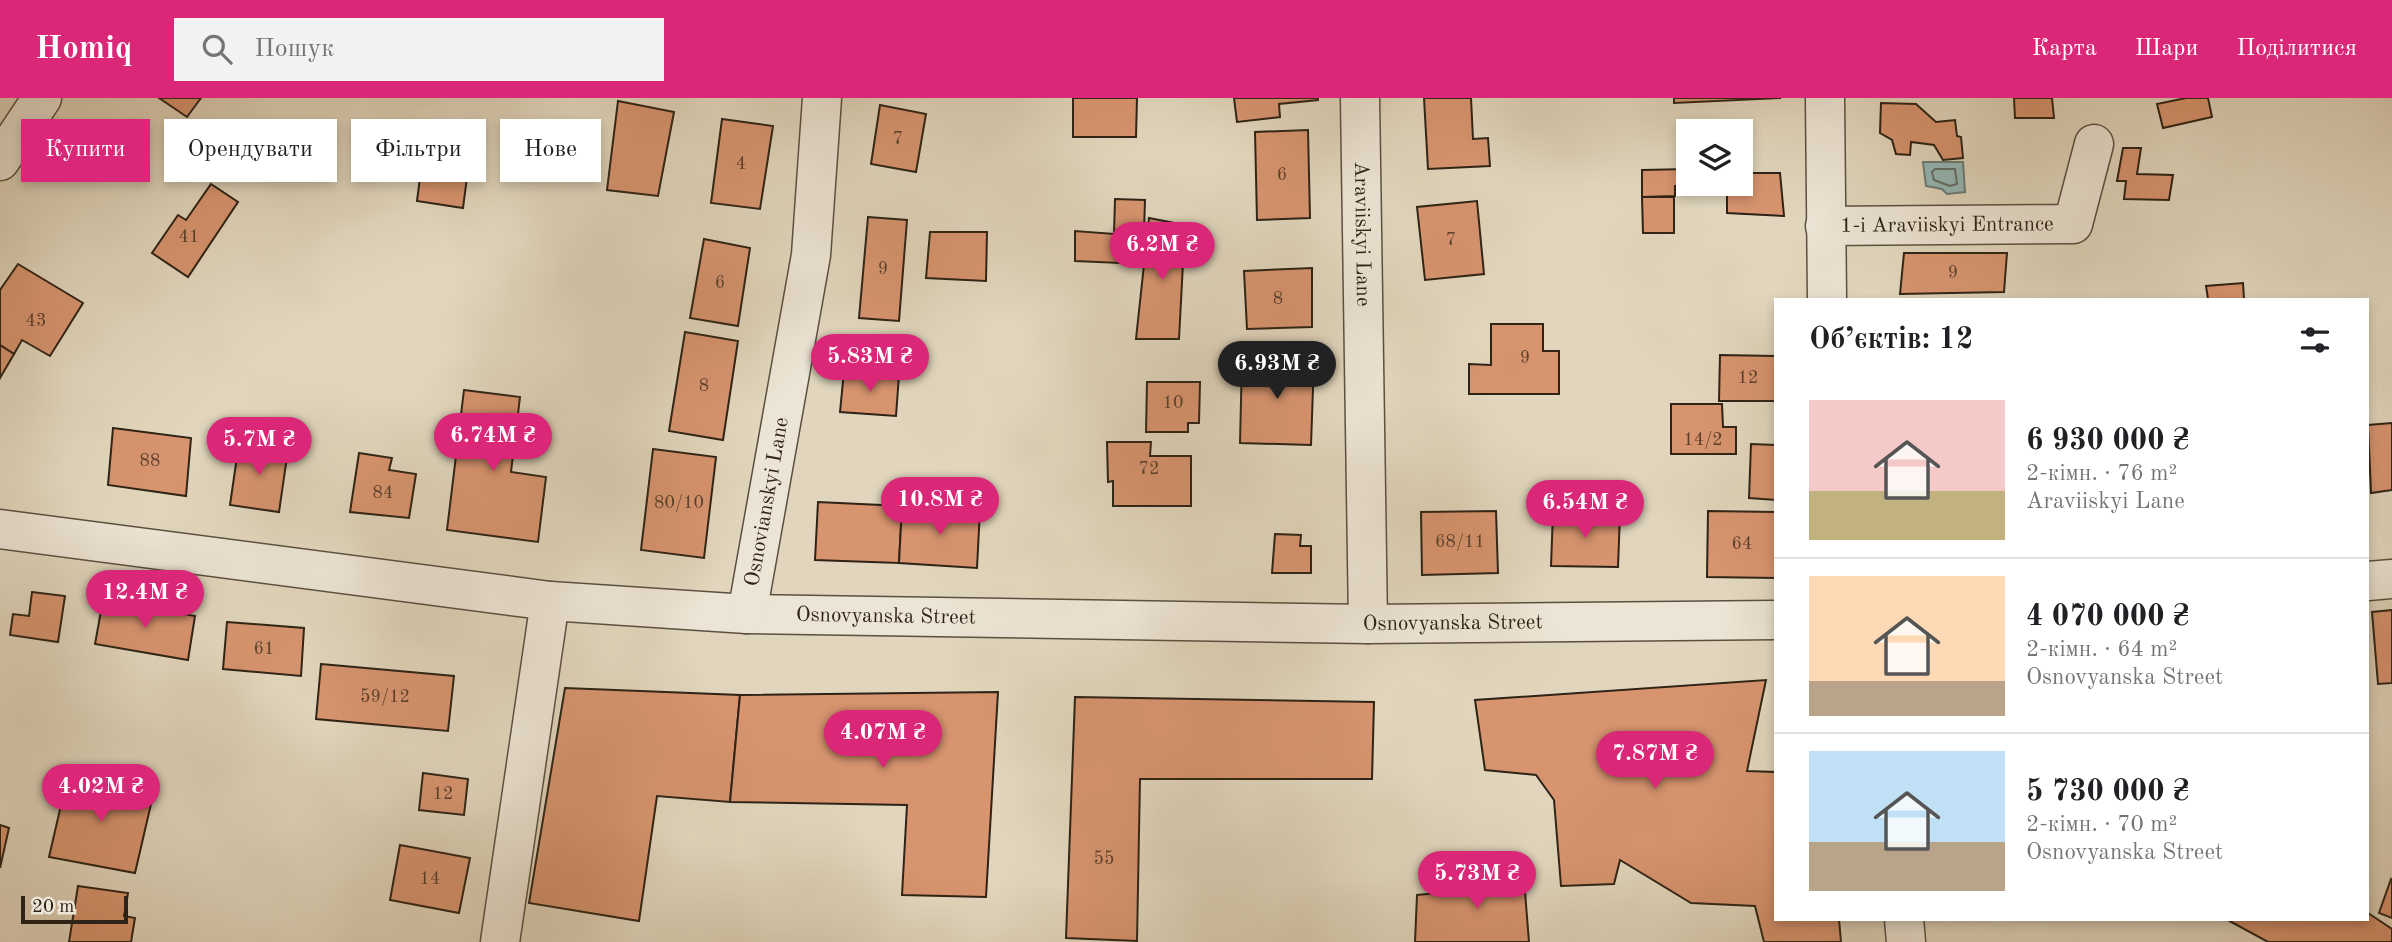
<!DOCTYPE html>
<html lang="uk">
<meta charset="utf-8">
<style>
:root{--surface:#fff;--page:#f2f2f2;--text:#202124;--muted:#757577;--line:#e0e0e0;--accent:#db2777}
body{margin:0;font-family:"Old Standard TT",serif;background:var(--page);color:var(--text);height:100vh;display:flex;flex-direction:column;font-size:26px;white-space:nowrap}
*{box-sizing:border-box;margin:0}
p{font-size:23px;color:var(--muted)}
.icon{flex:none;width:38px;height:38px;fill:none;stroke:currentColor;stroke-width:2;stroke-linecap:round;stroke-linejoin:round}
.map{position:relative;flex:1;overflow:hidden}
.panel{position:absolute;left:1774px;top:200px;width:595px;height:623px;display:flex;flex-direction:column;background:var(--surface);border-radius:0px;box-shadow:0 4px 10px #0003}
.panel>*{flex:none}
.top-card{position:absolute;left:21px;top:21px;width:665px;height:63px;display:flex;gap:14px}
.tools{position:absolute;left:1676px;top:21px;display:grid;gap:14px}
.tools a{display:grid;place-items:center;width:77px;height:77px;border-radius:0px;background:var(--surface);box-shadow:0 4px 10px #0003;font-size:35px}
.scale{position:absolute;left:21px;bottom:18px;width:107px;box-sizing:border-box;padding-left:7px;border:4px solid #2e2316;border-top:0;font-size:19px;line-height:24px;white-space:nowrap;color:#2e2316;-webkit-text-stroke:5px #ece4d4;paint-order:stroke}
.price{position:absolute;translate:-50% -60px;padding:0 16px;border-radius:24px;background:var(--accent);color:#fff;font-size:23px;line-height:46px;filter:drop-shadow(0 2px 4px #0008)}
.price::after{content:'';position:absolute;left:50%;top:42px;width:21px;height:16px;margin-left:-10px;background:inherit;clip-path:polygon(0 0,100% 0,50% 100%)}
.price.current{background:#222;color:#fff}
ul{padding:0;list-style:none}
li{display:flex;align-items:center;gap:21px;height:175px;padding:0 35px}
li+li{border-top:2px solid var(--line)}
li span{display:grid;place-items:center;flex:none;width:196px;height:140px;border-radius:0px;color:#555}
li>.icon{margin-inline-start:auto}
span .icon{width:84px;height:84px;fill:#fffc;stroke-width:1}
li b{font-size:30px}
h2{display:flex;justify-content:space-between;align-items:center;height:84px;padding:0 35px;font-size:30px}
.chip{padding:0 24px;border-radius:0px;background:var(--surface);box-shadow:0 4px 10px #0003;font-size:24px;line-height:63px}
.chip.current{background:var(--accent);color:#fff}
header{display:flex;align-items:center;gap:42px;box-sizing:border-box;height:98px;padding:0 35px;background:var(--accent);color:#fff}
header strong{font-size:33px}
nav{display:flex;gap:38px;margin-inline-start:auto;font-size:24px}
.search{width:490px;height:63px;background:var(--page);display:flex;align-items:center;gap:18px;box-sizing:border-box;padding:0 24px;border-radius:0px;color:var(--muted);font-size:26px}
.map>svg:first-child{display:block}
.water{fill:#95b8b7;stroke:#6c7c77;stroke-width:2}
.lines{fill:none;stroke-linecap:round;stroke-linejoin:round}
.shore{stroke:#626e66;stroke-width:2}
.building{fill:#d7946f;stroke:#2e2316;stroke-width:2}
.minor-casing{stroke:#5b5040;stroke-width:41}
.minor{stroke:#ece4d4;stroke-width:38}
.labels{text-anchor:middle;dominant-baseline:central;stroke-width:5;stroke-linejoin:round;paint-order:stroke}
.number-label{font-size:18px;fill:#583f2c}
.street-label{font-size:21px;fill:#2e2316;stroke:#ece4d4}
</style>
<header>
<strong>Homiq</strong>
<div class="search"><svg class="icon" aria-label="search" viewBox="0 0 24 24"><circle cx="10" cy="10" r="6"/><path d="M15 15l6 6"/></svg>Пошук</div>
<nav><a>Карта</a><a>Шари</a><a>Поділитися</a></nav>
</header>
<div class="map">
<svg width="2392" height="844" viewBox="0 0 2392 844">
<rect width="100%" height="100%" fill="#e1d6bd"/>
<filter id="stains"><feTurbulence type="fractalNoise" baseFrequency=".00286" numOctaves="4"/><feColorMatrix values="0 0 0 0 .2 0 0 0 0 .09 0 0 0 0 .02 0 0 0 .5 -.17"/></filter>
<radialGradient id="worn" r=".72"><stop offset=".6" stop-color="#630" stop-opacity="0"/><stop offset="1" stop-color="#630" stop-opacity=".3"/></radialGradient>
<polygon class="water" points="1923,64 1963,64 1965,94 1947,96 1942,91 1926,88"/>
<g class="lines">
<polygon class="shore" points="1935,71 1955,71 1957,86 1950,88 1934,82 1932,74"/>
</g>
<g class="building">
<polygon points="159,0 201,0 187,19"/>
<polygon points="1073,0 1137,0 1136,39 1073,39"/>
<polygon points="1234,0 1318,0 1318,2 1279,6 1280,19 1237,24"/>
<polygon points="1424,0 1471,0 1473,41 1488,40 1490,68 1428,71"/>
<polygon points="1674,0 1781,0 1674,5"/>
<polygon points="2014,0 2052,0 2054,20 2015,20"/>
<polygon points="2186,0 2208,0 2212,19 2163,30 2157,6"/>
<polygon points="618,3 674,14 658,98 607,92"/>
<polygon points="1881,5 1916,6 1936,24 1955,22 1957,38 1961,39 1963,60 1943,62 1934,47 1911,44 1910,57 1896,56 1892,42 1880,35"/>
<polygon points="880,7 926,16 916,74 871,66"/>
<polygon points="722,21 773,28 760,111 711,105"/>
<polygon points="1308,32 1310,120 1257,122 1255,34"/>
<polygon points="425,42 471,49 463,110 417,103"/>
<polygon points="2123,50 2141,50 2137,76 2173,77 2169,102 2124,101 2126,83 2117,83"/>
<polygon points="1689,71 1689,86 1697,86 1697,88 1675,88 1675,98 1642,99 1642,72"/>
<polygon points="1741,75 1780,75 1784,118 1727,115 1727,86 1741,86"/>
<polygon points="211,86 238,104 188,179 152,155 178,117 186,122"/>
<polygon points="1642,99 1674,99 1674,135 1643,135"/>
<polygon points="1115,101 1145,102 1143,166 1075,163 1075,133 1114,136"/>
<polygon points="1477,103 1484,176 1425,182 1417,109"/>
<polygon points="868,119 907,122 899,223 859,220"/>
<polygon points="1149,120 1185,127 1179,241 1136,241"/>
<polygon points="930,134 987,134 986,183 926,180"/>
<polygon points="704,141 750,150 738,228 690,220"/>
<polygon points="1904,155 2007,155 2004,194 1900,196"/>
<polygon points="18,166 83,205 50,258 22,242 14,256 0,247 0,192"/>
<polygon points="1312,170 1312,229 1247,231 1244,173"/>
<polygon points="2243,185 2244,201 2208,201 2206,188"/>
<polygon points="1491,226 1543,226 1543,253 1559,253 1559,296 1469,296 1469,266 1491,267"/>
<polygon points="685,234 738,243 723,342 669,333"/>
<polygon points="0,247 14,256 0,280"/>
<polygon points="1720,257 1776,258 1776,303 1719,303"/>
<polygon points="1242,260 1314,262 1311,347 1240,345"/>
<polygon points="844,273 899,277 896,318 840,314"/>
<polygon points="1147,284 1200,284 1199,325 1188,325 1188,334 1146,334"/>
<polygon points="464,292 520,299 511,374 546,379 538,444 447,432"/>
<polygon points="1671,306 1722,306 1723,329 1736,329 1736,356 1671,356"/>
<polygon points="2392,325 2392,392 2371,395 2368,327"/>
<polygon points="113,330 191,340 186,398 108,387"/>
<polygon points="1107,344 1151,344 1150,358 1191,358 1191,408 1113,408 1113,383 1108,384"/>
<polygon points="239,345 288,352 279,414 230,407"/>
<polygon points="1751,346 1776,347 1776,402 1749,400"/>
<polygon points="653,351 716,359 704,460 641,452"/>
<polygon points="359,355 392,360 389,372 416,376 409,420 350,414"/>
<polygon points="818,404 902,408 899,465 815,462"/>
<polygon points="902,408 980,412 977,470 899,465"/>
<polygon points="1496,413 1498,475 1422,477 1421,414"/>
<polygon points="1708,413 1776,414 1776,480 1707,479"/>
<polygon points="1553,414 1620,416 1618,469 1551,468"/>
<polygon points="1275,436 1301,437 1300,448 1311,448 1311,475 1272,475"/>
<polygon points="32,494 65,498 58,544 10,537 13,516 29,518"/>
<polygon points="103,502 195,518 188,562 95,546"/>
<polygon points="2392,512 2392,585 2378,586 2372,514"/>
<polygon points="227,524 304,530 301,578 223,571"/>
<polygon points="321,566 454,578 448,633 316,621"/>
<polygon points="1766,582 1747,673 1776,674 1776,821 1839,821 1841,844 1764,844 1755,808 1691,805 1620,762 1614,786 1561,788 1554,702 1536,677 1485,672 1475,602"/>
<polygon points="565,590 740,597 730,704 657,698 639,823 529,805"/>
<polygon points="998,594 986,799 902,797 907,707 730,704 740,597"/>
<polygon points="1075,599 1374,604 1372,681 1140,681 1137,843 1066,840"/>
<polygon points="423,675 468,681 464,717 419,712"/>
<polygon points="68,677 154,693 135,775 49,759"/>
<polygon points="0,727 9,730 0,770"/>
<polygon points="400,747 470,760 459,815 390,802"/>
<polygon points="1480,767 1523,769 1529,844 1415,844 1417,797 1481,791"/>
<polygon points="2391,781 2392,782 2392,820 2379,815"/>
<polygon points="78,788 128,795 124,818 135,820 131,844 69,844"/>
<polygon points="2368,815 2392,831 2392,844 2268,844 2226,821 2368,821"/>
</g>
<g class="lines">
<g class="minor-casing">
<g id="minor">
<path id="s1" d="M1360,0L1368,526"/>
<polyline points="1825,0 1827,201"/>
<polyline points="0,63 42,0"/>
<path id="s2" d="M1825,128L2073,126L2094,46"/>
<path id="s3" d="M0,431L550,503L747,516L1368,526L1776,522"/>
<polyline points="2368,483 2392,481"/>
<path id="s4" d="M747,516L811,157L822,0"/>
<polyline points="1904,821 1906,844"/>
<polyline points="500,844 550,503"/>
</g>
</g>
<use href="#minor" class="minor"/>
</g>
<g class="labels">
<g class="number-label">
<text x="898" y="41">7</text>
<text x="741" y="66">4</text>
<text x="1282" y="77">6</text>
<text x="189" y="139">41</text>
<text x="1451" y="142">7</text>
<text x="883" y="171">9</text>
<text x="1953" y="175">9</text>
<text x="720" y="185">6</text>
<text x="1278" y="201">8</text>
<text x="36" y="223">43</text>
<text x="1525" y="260">9</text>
<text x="1748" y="280">12</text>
<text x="704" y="288">8</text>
<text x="1173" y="305">10</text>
<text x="1703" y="342">14/2</text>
<text x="150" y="363">88</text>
<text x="1149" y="371">72</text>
<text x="383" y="395">84</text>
<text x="679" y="405">80/10</text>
<text x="1460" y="444">68/11</text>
<text x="1742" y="446">64</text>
<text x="264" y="551">61</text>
<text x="385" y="599">59/12</text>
<text x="443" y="696">12</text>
<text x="1104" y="761">55</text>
<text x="430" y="781">14</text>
</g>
<g class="street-label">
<text stroke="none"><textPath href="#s2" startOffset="122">1-i Araviiskyi Entrance</textPath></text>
<text stroke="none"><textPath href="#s1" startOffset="136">Araviiskyi Lane</textPath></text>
<text stroke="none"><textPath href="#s4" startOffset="114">Osnovianskyi Lane</textPath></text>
<text stroke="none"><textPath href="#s3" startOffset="891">Osnovyanska Street</textPath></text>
<text stroke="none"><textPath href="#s3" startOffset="1458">Osnovyanska Street</textPath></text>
</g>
</g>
<rect width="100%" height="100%" filter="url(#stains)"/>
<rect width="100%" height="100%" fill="url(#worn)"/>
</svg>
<div class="tools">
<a><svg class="icon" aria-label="layers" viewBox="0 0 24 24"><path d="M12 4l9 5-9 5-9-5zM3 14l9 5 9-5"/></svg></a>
</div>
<div class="scale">20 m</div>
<b class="price" style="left:1162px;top:184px">6.2M ₴</b>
<b class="price" style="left:870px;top:296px">5.83M ₴</b>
<b class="price current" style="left:1277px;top:303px">6.93M ₴</b>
<b class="price" style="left:493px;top:375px">6.74M ₴</b>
<b class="price" style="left:259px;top:379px">5.7M ₴</b>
<b class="price" style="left:940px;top:439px">10.8M ₴</b>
<b class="price" style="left:1585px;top:442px">6.54M ₴</b>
<b class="price" style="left:145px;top:532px">12.4M ₴</b>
<b class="price" style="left:883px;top:672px">4.07M ₴</b>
<b class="price" style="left:1655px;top:693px">7.87M ₴</b>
<b class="price" style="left:101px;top:726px">4.02M ₴</b>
<b class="price" style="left:1477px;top:813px">5.73M ₴</b>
<div class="top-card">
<a class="chip current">Купити</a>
<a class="chip">Орендувати</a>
<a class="chip">Фільтри</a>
<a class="chip">Нове</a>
</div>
<section class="panel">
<h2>Об’єктів: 12<svg class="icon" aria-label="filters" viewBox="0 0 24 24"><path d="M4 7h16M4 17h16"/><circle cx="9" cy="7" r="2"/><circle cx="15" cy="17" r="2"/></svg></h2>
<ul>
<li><span style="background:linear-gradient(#f6c9c9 65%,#c2b280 0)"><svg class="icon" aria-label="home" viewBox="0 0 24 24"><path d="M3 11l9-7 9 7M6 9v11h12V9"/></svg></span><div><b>6 930 000 ₴</b><p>2-кімн. · 76 m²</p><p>Araviiskyi Lane</p></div></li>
<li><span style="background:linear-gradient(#ffd9b3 75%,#b9a48a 0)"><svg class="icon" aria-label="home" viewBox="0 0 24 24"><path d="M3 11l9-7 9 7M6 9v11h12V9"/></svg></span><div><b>4 070 000 ₴</b><p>2-кімн. · 64 m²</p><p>Osnovyanska Street</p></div></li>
<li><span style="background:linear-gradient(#bfe0f5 65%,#b9a48a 0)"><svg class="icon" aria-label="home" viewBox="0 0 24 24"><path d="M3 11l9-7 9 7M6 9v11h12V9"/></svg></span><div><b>5 730 000 ₴</b><p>2-кімн. · 70 m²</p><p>Osnovyanska Street</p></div></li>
</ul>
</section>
</div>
